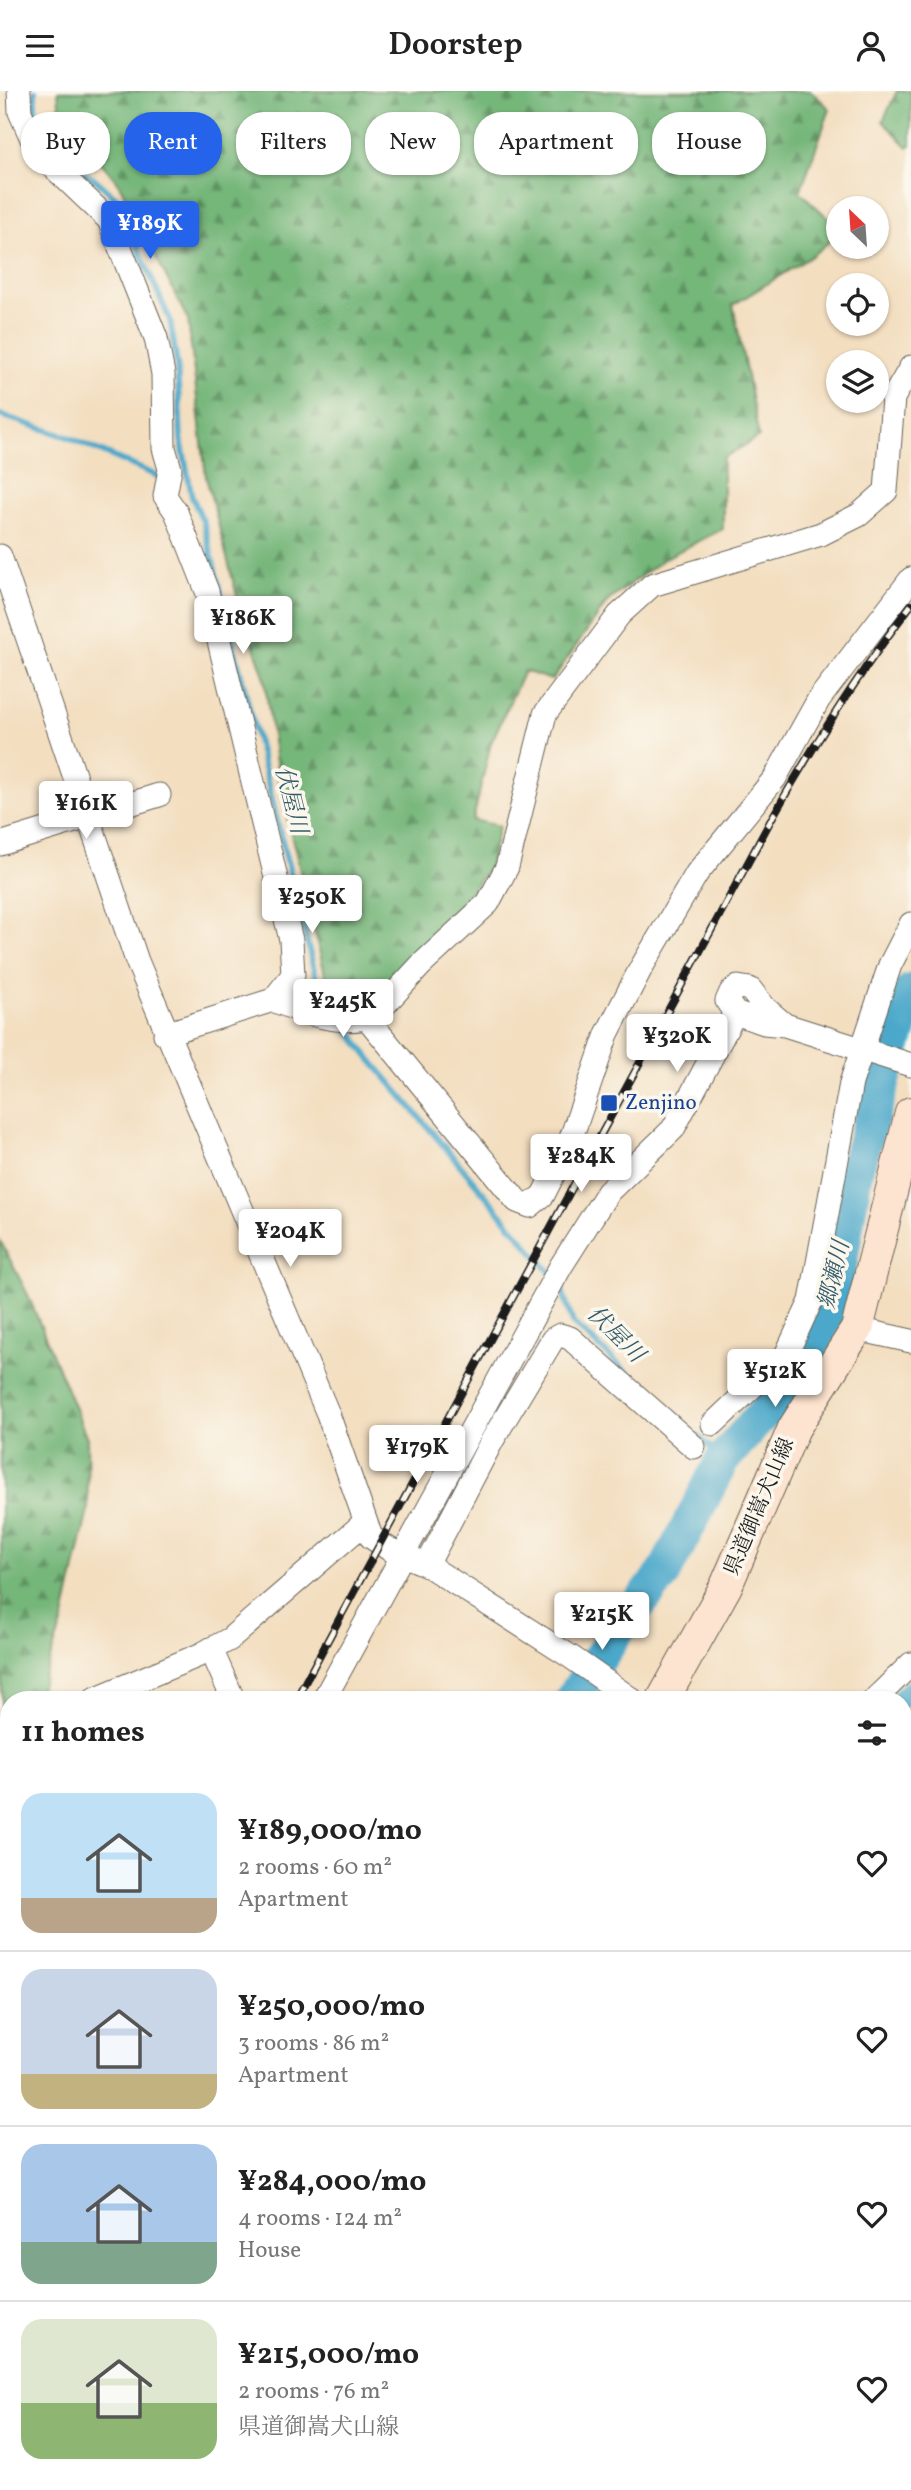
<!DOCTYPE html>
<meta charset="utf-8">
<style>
:root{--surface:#fff;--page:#f2f2f2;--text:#222;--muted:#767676;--line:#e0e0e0;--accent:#2563eb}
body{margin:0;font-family:Vollkorn,"Noto Serif JP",serif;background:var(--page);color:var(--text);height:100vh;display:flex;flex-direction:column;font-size:26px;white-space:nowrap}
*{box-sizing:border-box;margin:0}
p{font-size:23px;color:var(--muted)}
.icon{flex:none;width:38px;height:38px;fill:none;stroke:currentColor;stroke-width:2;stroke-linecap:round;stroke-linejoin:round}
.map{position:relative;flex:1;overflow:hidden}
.side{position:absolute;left:0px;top:1600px;width:912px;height:800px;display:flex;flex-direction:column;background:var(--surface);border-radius:28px 28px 0 0;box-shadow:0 2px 5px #0004}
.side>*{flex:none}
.banner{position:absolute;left:21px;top:21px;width:870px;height:63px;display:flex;gap:14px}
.needle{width:46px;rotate:335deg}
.fabs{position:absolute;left:826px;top:105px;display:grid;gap:14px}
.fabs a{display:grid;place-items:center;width:63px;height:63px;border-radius:50%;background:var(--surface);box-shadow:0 2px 5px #0004;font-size:35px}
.price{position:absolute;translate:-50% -60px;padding:0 16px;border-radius:7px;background:#fff;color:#222;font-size:23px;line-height:46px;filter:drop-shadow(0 2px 4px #0008)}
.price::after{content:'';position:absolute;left:50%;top:42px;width:21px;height:16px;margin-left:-10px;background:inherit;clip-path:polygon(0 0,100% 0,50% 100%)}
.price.current{background:var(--accent);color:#fff}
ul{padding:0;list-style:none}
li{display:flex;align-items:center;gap:21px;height:175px;padding:0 21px}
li+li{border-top:2px solid var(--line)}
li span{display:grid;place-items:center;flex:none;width:196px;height:140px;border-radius:21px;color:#555}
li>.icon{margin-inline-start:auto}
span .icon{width:84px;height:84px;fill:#fffc;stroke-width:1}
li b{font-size:30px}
h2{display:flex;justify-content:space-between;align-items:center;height:84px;padding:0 21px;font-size:30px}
.tag{padding:0 24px;border-radius:28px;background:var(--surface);box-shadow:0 2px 5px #0004;font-size:24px;line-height:63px}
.tag.current{background:var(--accent);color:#fff}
header{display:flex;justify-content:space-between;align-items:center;height:91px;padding:0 21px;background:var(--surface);font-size:32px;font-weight:600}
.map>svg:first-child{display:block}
.forest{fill:url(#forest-firs);stroke:#48694a;stroke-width:2}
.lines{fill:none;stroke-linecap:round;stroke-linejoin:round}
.stream{stroke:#4ca8ca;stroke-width:6}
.canal{stroke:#4ca8ca;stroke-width:21}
.river{stroke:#4ca8ca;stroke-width:35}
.street-casing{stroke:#676055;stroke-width:25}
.secondary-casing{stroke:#676055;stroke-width:34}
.street{stroke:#fff;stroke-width:23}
.secondary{stroke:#fde4d0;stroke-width:32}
.rail-casing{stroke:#1c1c1c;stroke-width:8}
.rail{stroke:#fbf7ec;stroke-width:5;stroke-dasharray:16;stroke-linecap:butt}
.secondary-bridge-casing{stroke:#676055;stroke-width:34;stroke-linecap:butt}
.secondary-bridge{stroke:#fde4d0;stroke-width:32}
.transit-dot{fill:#1a4fb4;stroke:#fbf7ec;stroke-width:2.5}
.labels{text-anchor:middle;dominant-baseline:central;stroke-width:7;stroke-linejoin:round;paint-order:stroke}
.transit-label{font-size:21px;fill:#164399;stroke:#fbf7ec;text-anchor:start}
.street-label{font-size:21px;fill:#1c1c1c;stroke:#fbf7ec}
.water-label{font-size:23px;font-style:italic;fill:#325b6a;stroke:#fbf7ec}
</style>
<header><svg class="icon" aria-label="menu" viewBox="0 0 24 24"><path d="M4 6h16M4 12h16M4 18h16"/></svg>Doorstep<svg class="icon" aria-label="person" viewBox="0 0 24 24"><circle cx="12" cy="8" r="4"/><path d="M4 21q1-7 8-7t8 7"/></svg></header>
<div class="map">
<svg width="911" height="2399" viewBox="0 0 911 2399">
<defs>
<pattern id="forest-firs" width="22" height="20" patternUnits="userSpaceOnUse" patternTransform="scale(1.75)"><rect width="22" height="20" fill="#74b679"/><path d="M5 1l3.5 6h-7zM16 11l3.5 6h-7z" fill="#5e9362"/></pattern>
</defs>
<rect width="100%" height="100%" fill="#fbf7ec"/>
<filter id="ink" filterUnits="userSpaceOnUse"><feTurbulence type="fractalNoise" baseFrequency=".0143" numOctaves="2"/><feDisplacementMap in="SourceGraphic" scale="14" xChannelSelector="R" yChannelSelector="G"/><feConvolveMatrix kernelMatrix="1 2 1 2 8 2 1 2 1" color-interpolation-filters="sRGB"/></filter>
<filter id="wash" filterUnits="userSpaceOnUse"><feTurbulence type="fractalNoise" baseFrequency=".00686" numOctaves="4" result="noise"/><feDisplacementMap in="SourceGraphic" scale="28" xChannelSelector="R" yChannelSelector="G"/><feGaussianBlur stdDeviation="1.57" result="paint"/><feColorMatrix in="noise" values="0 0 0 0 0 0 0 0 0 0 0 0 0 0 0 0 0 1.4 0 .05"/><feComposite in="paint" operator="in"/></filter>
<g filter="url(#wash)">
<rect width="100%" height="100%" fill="#f3dec0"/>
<g class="forest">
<polygon points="58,0 811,0 830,18 800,101 838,136 838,144 810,166 733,214 759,346 723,367 723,438 665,467 608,510 552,589 524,580 491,652 473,729 499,735 489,777 425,856 366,910 331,908 279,693 264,585 238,509 206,386 188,229 118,91 60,24"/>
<polygon points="897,0 911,0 911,54 908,56 883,30"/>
<polygon points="0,1149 28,1204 87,1347 88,1419 64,1527 39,1601 30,1608 9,1608 9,1625 2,1631"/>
<polygon points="911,1966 911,2054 903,2050 903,1970"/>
<polygon points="903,2309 911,2311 911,2399 676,2399 684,2390 903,2390"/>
</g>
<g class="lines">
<g class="stream">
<polyline points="35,0 35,20 49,55"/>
<polyline points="66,72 96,89 116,107 170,229 177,273 181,348 192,406 203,430 318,895 337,923"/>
<polyline points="0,324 68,346 164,388"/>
<polyline points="345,934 367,964 551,1182"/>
<polyline points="560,1193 573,1232 656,1308"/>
<polyline points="698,1345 723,1368"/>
</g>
<polyline class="canal" points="901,1608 911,1599"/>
<g class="river">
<polyline points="572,1608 620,1536 663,1484 723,1368 803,1278 834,1208 856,1078 911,900"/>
<polyline points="26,2399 32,2390"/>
</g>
</g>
</g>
<g filter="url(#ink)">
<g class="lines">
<g class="street-casing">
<g id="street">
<polyline points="19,0 20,21 33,50 49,72 109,129 156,247 163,283 164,357 170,378 165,405 176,421 207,500 291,849 293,884 273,909 165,943"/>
<polyline points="0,465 137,870 328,1323 371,1446 389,1458 427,1474 571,1566 631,1608"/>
<polyline points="0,753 159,704"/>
<path d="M273,909C302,921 345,938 376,923L421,874L488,812L507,776L545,623L619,524L652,494L821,443L859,424L886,400L893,307L911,276"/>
<polyline points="367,927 517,1110 530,1115 543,1104 569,1053 607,943 641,877 697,782 775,687 819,608 911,488"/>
<polyline points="785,934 765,917 750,898 738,896 731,901 727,910 735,922 764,932 785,934 911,974"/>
<polyline points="857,1238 911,1250"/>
<polyline points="713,1333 786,1264 811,1210 851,992 890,874 911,833"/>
<polyline points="427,1474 493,1348 553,1248 560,1244 570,1247 694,1356"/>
<polyline points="211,1558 233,1608"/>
<polyline points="94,1608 202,1563 230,1548 364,1432"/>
<polyline points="324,1608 561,1175 608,1101 673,1038 735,922"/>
<polyline points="875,1608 911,1573"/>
<polyline points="0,2098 9,2082"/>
</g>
</g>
<g class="secondary-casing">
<g id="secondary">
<polyline points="663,1608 726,1495 794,1337 857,1238 911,1022"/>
<polyline points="903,2079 911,2082"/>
<polyline points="65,2399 71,2390"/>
<polyline points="282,2399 284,2390"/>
</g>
</g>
<use href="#street" class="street"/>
<use href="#secondary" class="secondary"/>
<g class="rail-casing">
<g id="rail">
<path d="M296,1608L772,727C814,653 859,582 911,514"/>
<polyline points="0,2151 9,2135"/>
<polyline points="0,2174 9,2158"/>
</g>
</g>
<use href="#rail" class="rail"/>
<g class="secondary-bridge-casing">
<polyline id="secondary-bridge" points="0,1663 9,1670"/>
</g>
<use href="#secondary-bridge" class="secondary-bridge"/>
</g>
</g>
<rect class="transit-dot" x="600" y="1003" width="18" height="18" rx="3.5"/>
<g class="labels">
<g class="transit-label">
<text x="625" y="1012">Zenjino</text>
</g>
<g class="street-label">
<text transform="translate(760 1416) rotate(-67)">県道御嵩犬山線</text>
</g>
<g class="water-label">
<text transform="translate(290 709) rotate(76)">伏屋川</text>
<text transform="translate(835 1184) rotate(-77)">郷瀬川</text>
<text transform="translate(615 1244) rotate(45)">伏屋川</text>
</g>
</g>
</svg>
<div class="fabs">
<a><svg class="needle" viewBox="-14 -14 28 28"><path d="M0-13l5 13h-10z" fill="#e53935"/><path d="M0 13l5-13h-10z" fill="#767676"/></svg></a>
<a><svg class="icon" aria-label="locate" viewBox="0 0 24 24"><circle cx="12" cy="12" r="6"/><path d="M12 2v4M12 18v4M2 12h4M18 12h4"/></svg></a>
<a><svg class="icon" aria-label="layers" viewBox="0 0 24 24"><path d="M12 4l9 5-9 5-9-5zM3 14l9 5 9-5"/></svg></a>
</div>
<b class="price current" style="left:150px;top:170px">¥189K</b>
<b class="price" style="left:243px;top:565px">¥186K</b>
<b class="price" style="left:86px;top:750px">¥161K</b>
<b class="price" style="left:312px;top:844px">¥250K</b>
<b class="price" style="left:343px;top:948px">¥245K</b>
<b class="price" style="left:677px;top:983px">¥320K</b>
<b class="price" style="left:581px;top:1103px">¥284K</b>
<b class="price" style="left:290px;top:1178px">¥204K</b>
<b class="price" style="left:775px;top:1318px">¥512K</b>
<b class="price" style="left:417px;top:1394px">¥179K</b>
<b class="price" style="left:602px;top:1561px">¥215K</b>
<div class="banner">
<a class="tag">Buy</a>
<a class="tag current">Rent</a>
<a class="tag">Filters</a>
<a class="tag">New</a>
<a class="tag">Apartment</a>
<a class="tag">House</a>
</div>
<section class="side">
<h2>11 homes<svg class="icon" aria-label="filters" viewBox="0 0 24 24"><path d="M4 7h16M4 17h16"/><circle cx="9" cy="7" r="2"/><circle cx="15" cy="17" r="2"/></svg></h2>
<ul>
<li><span style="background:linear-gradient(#bfe0f5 75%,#b9a48a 0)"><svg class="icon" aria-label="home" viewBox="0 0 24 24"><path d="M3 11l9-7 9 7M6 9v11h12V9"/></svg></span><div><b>¥189,000/mo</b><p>2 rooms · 60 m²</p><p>Apartment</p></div><svg class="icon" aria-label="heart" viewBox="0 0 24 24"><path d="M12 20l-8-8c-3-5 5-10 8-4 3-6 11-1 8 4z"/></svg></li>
<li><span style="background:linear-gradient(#c9d6e8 75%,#c2b280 0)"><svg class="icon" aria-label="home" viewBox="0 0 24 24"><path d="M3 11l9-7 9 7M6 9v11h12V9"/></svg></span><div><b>¥250,000/mo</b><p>3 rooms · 86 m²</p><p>Apartment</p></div><svg class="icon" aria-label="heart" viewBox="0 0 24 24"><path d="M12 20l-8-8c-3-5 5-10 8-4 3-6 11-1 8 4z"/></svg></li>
<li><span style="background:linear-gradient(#a9c7e8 70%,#7fa58c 0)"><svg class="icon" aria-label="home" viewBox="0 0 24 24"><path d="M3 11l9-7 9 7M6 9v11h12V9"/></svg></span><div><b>¥284,000/mo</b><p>4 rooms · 124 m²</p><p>House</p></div><svg class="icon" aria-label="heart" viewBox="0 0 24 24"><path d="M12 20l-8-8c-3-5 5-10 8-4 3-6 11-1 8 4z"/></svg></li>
<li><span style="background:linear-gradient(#dfe7d0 60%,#8fb573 0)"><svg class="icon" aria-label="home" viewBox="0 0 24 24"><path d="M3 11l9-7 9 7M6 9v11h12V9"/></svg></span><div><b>¥215,000/mo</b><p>2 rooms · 76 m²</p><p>県道御嵩犬山線</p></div><svg class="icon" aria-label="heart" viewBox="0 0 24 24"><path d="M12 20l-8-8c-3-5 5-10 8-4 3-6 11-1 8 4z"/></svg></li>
</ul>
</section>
</div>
